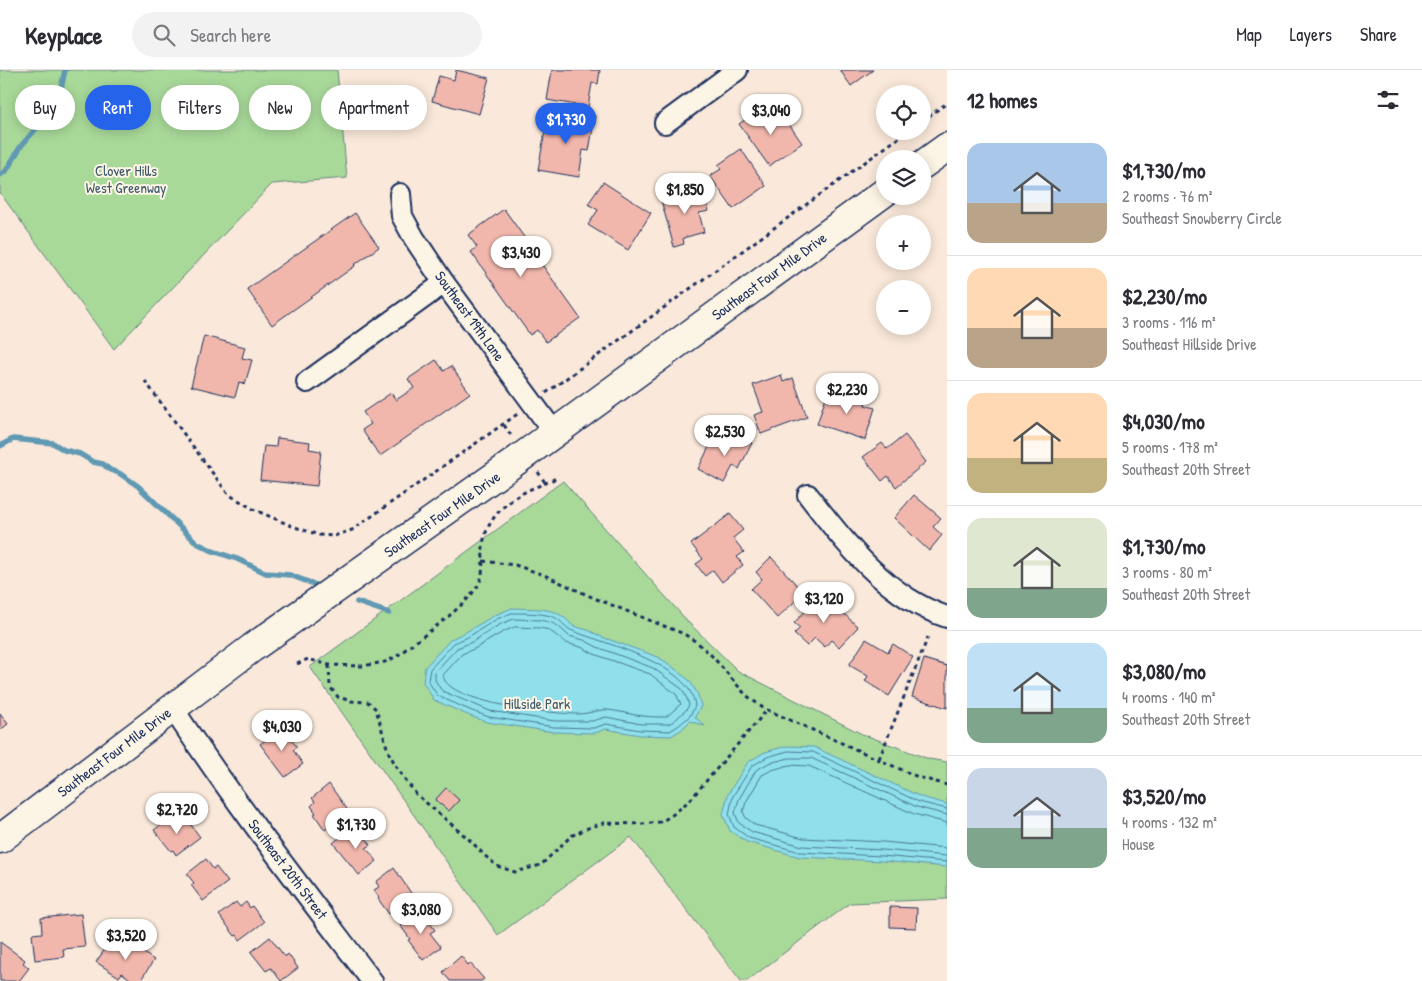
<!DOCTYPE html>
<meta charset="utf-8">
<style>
:root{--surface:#fff;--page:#f2f2f3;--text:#2b2b33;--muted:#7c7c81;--line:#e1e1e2;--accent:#2563eb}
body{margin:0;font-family:"Patrick Hand",sans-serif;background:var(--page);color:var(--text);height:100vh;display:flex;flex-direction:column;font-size:19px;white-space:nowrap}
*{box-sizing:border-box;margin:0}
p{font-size:16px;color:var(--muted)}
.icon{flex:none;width:28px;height:28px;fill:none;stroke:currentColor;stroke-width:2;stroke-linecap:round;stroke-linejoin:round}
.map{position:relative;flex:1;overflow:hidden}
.side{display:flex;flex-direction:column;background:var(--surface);width:475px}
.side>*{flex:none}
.hud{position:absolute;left:15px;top:15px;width:475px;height:45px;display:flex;gap:10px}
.buttons{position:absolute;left:876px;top:15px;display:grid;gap:10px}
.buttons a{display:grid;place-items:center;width:55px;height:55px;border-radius:50%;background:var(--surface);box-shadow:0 2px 12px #0003;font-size:25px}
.price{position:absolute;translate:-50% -42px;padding:0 11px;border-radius:18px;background:#fff;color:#222;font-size:16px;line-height:32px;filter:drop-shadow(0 1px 2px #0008)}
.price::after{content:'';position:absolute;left:50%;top:30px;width:15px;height:11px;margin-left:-8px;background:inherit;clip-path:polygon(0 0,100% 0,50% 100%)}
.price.current{background:var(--accent);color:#fff}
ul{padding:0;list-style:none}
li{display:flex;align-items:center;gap:15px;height:125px;padding:0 20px}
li+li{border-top:1px solid var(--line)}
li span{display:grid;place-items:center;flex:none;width:140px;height:100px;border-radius:15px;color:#555}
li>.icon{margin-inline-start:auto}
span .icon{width:60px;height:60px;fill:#fffc;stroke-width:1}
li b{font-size:21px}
h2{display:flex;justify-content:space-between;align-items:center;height:60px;padding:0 20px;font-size:21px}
.tag{padding:0 18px;border-radius:22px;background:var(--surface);box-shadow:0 2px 12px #0003;font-size:18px;line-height:45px}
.tag.current{background:var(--accent);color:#fff}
header{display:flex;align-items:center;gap:30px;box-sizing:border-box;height:70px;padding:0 25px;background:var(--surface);border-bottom:1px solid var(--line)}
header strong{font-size:24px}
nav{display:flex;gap:28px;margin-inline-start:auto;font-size:18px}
.search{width:350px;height:45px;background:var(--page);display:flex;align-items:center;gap:12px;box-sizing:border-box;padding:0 18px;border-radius:28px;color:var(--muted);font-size:19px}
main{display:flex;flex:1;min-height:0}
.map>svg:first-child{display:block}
.green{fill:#a8d999;stroke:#62847c}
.water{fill:#8fe0eb;stroke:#6199b3}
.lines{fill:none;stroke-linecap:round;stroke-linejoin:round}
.shore{stroke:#497696;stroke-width:1}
.stream{stroke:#6199b3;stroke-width:5.5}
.building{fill:#f1b7ac;stroke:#1b2f5e}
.street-casing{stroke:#1b2f5e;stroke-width:24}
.secondary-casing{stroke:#1b2f5e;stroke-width:31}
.path{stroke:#1b2f5e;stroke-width:3;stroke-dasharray:4 4;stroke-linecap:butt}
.street{stroke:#fcf5e5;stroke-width:20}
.secondary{stroke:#fcf5e5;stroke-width:28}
.labels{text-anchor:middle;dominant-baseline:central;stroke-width:4;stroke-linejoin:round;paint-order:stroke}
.park-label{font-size:15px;fill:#3e5a6d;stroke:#fcf5e5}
.street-label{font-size:15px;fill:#1b2f5e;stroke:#fcf5e5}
</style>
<header>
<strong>Keyplace</strong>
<div class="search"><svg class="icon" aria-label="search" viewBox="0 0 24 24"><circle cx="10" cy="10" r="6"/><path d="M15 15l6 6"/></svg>Search here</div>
<nav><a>Map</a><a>Layers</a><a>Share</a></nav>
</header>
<main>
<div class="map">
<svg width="947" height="911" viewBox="0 0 947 911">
<rect width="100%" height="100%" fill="#fae9da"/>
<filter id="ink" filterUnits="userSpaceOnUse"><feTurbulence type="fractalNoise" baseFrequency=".02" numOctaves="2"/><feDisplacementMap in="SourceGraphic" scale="10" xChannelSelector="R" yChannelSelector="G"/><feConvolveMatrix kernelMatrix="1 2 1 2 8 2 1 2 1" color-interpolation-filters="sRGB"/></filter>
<g filter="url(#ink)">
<g class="green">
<polygon points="0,0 337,0 347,108 272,114 114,279 0,123"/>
<polygon points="563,411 688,552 738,601 862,664 929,689 947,692 947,829 850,833 747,911 741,911 631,767 498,865 310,597"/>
</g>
<g class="water">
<polygon points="512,538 542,539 555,542 564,547 573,556 588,560 602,567 658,587 669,594 690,611 698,625 701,636 695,647 705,656 690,651 681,660 671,666 640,665 606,659 595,663 554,662 487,652 470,646 434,630 423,612 425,597 451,569 466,562 495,545"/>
<polygon points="787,676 814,677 921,727 947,734 947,797 882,791 800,787 747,772 730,761 723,744 728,724 748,692 765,682"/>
</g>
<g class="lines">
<g class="shore">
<path d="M512,543C525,543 539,543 551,546C562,549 564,558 573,561C606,574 692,595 695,636L690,646L678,656L670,661L640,660L606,654L594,658L554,657L489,647L472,641L438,626L428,611L430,599L454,573L468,567L497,549Z"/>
<polygon points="514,549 541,550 552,553 558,556 569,566 584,570 597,577 653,598 682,619 687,629 689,635 686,640 674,651 668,654 641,654 606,647 592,651 555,651 490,641 442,621 435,610 435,602 457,578 472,572 499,555"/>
<path d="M515,557L540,558L549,560L566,573L581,577L594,584L650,604L676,624L681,634L666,647C658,647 650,647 643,646C631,645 620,641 608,640C599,639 589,644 578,644C554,644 445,633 443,605L462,584L476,578L503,562Z"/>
<polyline points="947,739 919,732 813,682 788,681 767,687 752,696 733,726 729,744 734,757 749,768 800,782 882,786 947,792"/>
<polyline points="947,745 917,737 811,688 789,688 769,693 756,700 739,729 735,743 739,753 752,762 802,776 883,780 947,786"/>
<polyline points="947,753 914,744 809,696 789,695 772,700 762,705 746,732 743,742 746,748 755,755 803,768 883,772 947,778"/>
</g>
<g class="stream">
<polyline points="0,105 6,101 21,76 58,33 65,0"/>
<polyline points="0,376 13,369 53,373 64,380 80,384 93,392 103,394 110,400 119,403 138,416 197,473 213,481 237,489 266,503 290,505 316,515"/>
<polyline points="357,532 389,543"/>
</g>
</g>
<g class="building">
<polygon points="456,0 489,8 479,44 432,31 439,6 454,10"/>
<polygon points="552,0 600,0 598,14 592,13 588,37 547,30"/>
<polygon points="840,0 873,0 851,16"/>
<polygon points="761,39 770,52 782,44 802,73 769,96 739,54"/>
<polygon points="571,42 595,46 589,81 583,80 579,107 538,100 547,50 569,54"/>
<polygon points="741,79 766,116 733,139 710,106 721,99 718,95"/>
<polygon points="603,112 651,143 628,180 588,155 598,140 588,134"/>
<polygon points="703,119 709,141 699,143 704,162 683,168 684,174 674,177 661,130"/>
<polygon points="504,139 531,177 524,182 532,193 538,189 580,248 546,272 537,260 530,265 471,182 477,177 468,165"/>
<polygon points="355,143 379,177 354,195 355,196 272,255 247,219"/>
<polygon points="204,266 245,277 242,288 252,290 245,314 239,312 235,327 191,316"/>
<polygon points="436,290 444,301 451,296 470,323 380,386 362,360 371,354 363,342 391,323 396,330 414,318 408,309"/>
<polygon points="781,305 783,312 793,308 807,347 761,364 754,345 763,342 753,315"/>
<polygon points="839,321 866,330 865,335 875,338 865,370 817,354 827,324 837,328"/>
<polygon points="731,363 752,373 739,399 733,396 724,413 698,399 714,367 726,373"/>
<polygon points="905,365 926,392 896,417 888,406 882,411 863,387 882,373 887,379"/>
<polygon points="277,368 310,372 309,379 321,381 317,416 260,410 264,376 276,377"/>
<polygon points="914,425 941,448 933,457 942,465 929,481 894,448"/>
<polygon points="730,444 743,460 733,468 744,482 737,487 743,495 722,512 713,500 705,506 696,494 703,489 691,474"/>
<polygon points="771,487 804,523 777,548 751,519 762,509 756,502"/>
<polygon points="822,523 858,557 839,577 831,570 825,577 815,568 807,576 794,564 800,558 794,553"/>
<polygon points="866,569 888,582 893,574 913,587 889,626 865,611 868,606 849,595"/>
<polygon points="924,589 947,596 947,638 912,627"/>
<polygon points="0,643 8,654 0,660"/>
<polygon points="282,658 297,677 293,680 303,694 285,707 260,674"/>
<polygon points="329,714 349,742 325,760 314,744 316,743 311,736 315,732 312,728"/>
<polygon points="446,718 459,730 449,741 435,730"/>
<polygon points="172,747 175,752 182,747 186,753 188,751 200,767 176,785 173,780 171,781 154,760"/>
<polygon points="356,755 371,775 366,778 377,791 359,805 333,773"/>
<polygon points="206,789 213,799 216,797 228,812 203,831 191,815 194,813 187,804"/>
<polygon points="394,798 413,826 389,844 378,829 379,828 374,820 379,817 376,812"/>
<polygon points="236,832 240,837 246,832 250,838 252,836 264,852 240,870 237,865 235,866 219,845"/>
<polygon points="890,837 917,838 916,858 890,857"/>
<polygon points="420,840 435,860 430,863 441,877 423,890 408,870 410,869 400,855"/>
<polygon points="81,844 85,877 63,879 64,887 35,890 32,864 42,863 41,848"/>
<polygon points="270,867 285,887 288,884 298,898 281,911 271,898 266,901 251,882"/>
<polygon points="125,870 154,890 140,911 133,911 122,903 119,907 96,892 108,875 117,881"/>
<polygon points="0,872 25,890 23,893 29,898 19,911 0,911"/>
<polygon points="461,886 468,895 470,893 484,909 481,911 450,911 443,902"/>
</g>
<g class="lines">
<g class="street-casing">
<g id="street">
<polyline points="665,53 737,0"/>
<polyline points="400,124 402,146 414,168 444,213 554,362"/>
<polyline points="307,312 444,213"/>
<path d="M808,425C845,473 887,528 947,547"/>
<path d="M172,637C234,732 304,821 372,911"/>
</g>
</g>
<g class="secondary-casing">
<g id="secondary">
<polyline points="922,95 947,77"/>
<polyline points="0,769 252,578 505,399 885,122"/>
</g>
</g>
<g class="path">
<polyline points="922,51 947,33"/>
<polyline points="145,311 228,424 255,440 292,456 319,465 334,466 352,460 365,451 519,343"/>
<polyline points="546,323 908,61"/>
<polyline points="504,355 512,367"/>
<polyline points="538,402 546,414"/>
<polyline points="483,491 515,495 544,505 594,528 684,564 698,573 712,586 746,625 763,638 918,707 947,715"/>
<path d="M297,594L308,589L329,595L362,596L385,592L396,587C420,567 459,543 477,517C485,506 482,489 483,476C485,452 503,434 523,423C534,417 547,413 558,407"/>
<polyline points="329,595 330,617 338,627 351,631 368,632 376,639 388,681 398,700 416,724 472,772 484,785 497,796 515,802 541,795 571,766 588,758 604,753 642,754 660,752 671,746 690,730 767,640"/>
<polyline points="879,689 928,567"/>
</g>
<use href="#street" class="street"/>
<use href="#secondary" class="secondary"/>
</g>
</g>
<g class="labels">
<g class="park-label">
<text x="126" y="100">Clover Hills<tspan x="126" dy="17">West Greenway</tspan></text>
<text x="537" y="633">Hillside Park</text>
</g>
<g class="street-label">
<text transform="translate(769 206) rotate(-36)">Southeast Four Mile Drive</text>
<text transform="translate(470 246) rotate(54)">Southeast 19th Lane</text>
<text transform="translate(442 444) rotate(-35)">Southeast Four Mile Drive</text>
<text transform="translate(114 682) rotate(-37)">Southeast Four Mile Drive</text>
<text transform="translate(288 799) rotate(53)">Southeast 20th Street</text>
</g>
</g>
</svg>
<div class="buttons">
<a><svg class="icon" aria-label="locate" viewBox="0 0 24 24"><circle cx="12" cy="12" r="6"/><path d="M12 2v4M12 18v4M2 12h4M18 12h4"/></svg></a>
<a><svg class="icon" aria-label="layers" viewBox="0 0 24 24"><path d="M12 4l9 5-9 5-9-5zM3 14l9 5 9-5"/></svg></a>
<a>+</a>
<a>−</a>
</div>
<b class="price" style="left:771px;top:66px">$3,040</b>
<b class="price current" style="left:566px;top:75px">$1,730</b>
<b class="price" style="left:685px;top:145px">$1,850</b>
<b class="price" style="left:521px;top:208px">$3,430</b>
<b class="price" style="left:847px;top:345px">$2,230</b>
<b class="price" style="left:725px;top:387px">$2,530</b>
<b class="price" style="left:824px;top:554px">$3,120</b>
<b class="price" style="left:282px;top:682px">$4,030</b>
<b class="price" style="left:177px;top:765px">$2,720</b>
<b class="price" style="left:356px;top:780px">$1,730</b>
<b class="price" style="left:421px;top:865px">$3,080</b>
<b class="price" style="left:126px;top:891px">$3,520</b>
<div class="hud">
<a class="tag">Buy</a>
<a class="tag current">Rent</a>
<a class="tag">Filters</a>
<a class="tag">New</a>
<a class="tag">Apartment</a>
</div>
</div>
<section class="side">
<h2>12 homes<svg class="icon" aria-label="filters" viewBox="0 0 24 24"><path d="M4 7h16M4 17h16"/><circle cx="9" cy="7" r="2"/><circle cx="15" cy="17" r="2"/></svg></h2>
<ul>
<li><span style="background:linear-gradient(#a9c7e8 60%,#b9a48a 0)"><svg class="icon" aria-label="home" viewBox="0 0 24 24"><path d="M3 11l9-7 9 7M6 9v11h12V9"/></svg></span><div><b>$1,730/mo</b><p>2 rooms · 76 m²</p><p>Southeast Snowberry Circle</p></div></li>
<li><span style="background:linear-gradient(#ffd9b3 60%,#b9a48a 0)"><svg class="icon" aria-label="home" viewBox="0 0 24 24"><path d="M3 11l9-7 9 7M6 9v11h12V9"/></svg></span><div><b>$2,230/mo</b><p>3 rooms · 116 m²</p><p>Southeast Hillside Drive</p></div></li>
<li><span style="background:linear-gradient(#ffd9b3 65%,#c2b280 0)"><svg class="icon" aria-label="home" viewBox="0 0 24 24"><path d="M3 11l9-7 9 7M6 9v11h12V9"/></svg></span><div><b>$4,030/mo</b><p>5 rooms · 178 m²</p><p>Southeast 20th Street</p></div></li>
<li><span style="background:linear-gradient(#dfe7d0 70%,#7fa58c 0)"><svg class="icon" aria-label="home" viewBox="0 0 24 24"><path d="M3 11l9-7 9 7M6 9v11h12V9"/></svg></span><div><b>$1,730/mo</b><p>3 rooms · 80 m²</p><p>Southeast 20th Street</p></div></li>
<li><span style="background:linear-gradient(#bfe0f5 65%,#7fa58c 0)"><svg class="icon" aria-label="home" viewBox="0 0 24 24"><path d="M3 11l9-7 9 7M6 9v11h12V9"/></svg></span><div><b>$3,080/mo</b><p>4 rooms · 140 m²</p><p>Southeast 20th Street</p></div></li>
<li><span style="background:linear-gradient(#c9d6e8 60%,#7fa58c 0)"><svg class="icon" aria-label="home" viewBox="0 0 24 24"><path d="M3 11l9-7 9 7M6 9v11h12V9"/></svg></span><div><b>$3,520/mo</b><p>4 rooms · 132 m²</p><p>House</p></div></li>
</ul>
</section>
</main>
